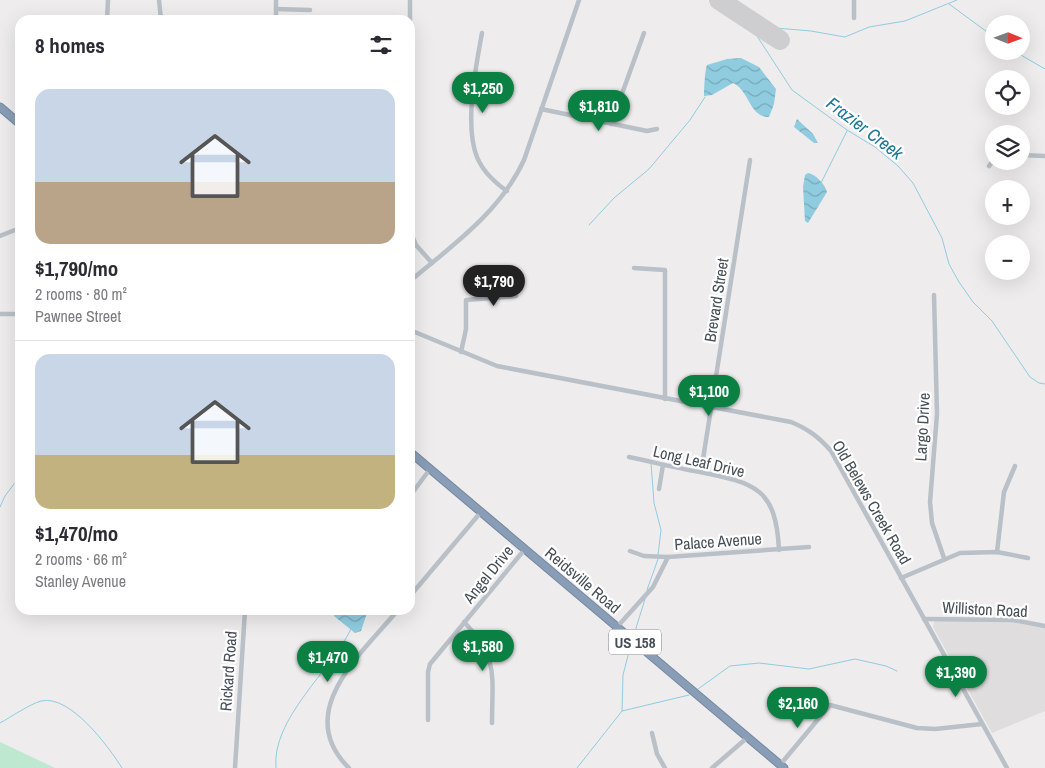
<!DOCTYPE html>
<meta charset="utf-8">
<style>
:root{--surface:#fff;--page:#f7f7f7;--text:#2b2b33;--muted:#7c7c81;--line:#e1e1e2;--accent:#0b8043}
body{margin:0;font-family:"Archivo Narrow",sans-serif;background:var(--page);color:var(--text);height:100vh;display:flex;flex-direction:column;font-size:19px;white-space:nowrap}
*{box-sizing:border-box;margin:0}
p{font-size:16px;color:var(--muted)}
.icon{flex:none;width:28px;height:28px;fill:none;stroke:currentColor;stroke-width:2;stroke-linecap:round;stroke-linejoin:round}
.map{position:relative;flex:1;overflow:hidden}
.drawer{position:absolute;left:15px;top:15px;width:400px;height:600px;display:flex;flex-direction:column;background:var(--surface);border-radius:15px;box-shadow:0 5px 20px #0002}
.drawer>*{flex:none}
.needle{width:32px;rotate:91deg}
.controls{position:absolute;left:985px;top:15px;display:grid;gap:10px}
.controls a{display:grid;place-items:center;width:45px;height:45px;border-radius:50%;background:var(--surface);box-shadow:0 5px 20px #0002;font-size:25px}
.price{position:absolute;translate:-50% -42px;padding:0 11px;border-radius:18px;background:var(--accent);color:#fff;font-size:16px;line-height:32px;filter:drop-shadow(0 1px 2px #0008)}
.price::after{content:'';position:absolute;left:50%;top:30px;width:15px;height:11px;margin-left:-8px;background:inherit;clip-path:polygon(0 0,100% 0,50% 100%)}
.price.on{background:#222;color:#fff}
ul{padding:0;list-style:none}
li{display:grid;align-content:center;gap:10px;height:265px;padding:0 20px}
li+li{border-top:1px solid var(--line)}
li span{display:grid;place-items:center;height:155px;border-radius:15px;color:#555}
li>.icon{margin-inline-start:auto}
span .icon{width:90px;height:90px;fill:#fffc;stroke-width:1}
li b{font-size:21px}
h2{display:flex;justify-content:space-between;align-items:center;height:60px;padding:0 20px;font-size:21px}
.map>svg:first-child{display:block}
.education{fill:#dfdddd}
.grass{fill:#bee8d0}
.water{fill:url(#water-waves)}
.lines{fill:none;stroke-linecap:round;stroke-linejoin:round}
.stream{stroke:#90cce0;stroke-width:1}
.runway{stroke:#ceced1;stroke-width:20}
.highway-casing{stroke:#7488a1;stroke-width:9}
.minor{stroke:#b9c0c7;stroke-width:4.5}
.highway{stroke:#899db6;stroke-width:7}
.labels{text-anchor:middle;dominant-baseline:central;stroke-width:4.5;stroke-linejoin:round;paint-order:stroke}
.shield{fill:#fff;stroke:#7e8389;stroke-width:1}
.shield-label{font-size:15px;font-weight:bold;fill:#464e57}
.street-label{font-size:16px;fill:#464e57;stroke:#fff}
.water-label{font-size:18px;font-style:italic;fill:#1c7694;stroke:#fff}
</style>
<div class="map">
<svg width="1045" height="768" viewBox="0 0 1045 768">
<defs>
<pattern id="water-waves" width="16" height="10" patternUnits="userSpaceOnUse" patternTransform="scale(1.25)"><rect width="16" height="10" fill="#90cce0"/><path d="M0 5q4-4 8 0t8 0" fill="none" stroke="#77a8b8"/></pattern>
</defs>
<rect width="100%" height="100%" fill="#eeecec"/>
<polygon class="education" points="938,619 1013,621 1045,627 1045,711 992,733 933,627 934,622"/>
<polygon class="grass" points="0,742 55,768 0,768"/>
<g class="water">
<path d="M741,58L759,67L776,89L774,104L769,117C749,117 750,91 733,83L712,95L704,96C704,90 705,69 707,65L727,59Z"/>
<polygon points="797,119 813,134 818,143 814,143 794,127"/>
<path d="M808,173C815,174 825,184 827,192L808,223L805,221L803,187L805,175Z"/>
<polygon points="335,610 368,610 361,631 355,633 334,616"/>
</g>
<g class="lines">
<g class="stream">
<polyline points="722,0 746,19 792,90 847,130 875,147 898,166 913,183 942,238 949,264 959,282 973,302 992,321 1030,377 1039,383 1045,384"/>
<polyline points="949,4 994,37"/>
<polyline points="752,26 811,31 845,37 869,27 905,21 957,0"/>
<polyline points="1014,51 1045,69"/>
<polyline points="821,183 847,131"/>
<polyline points="589,225 614,198 649,169 690,120 705,97"/>
<polyline points="651,463 654,503 661,530 658,555"/>
<polyline points="0,507 5,496 14,484"/>
<polyline points="647,590 658,559"/>
<polyline points="633,638 645,599"/>
<polyline points="698,689 730,666 759,663 809,669 855,659 886,666 897,671"/>
<polyline points="622,711 623,675 631,644"/>
<path d="M0,723C11,717 30,704 41,701C70,694 109,747 122,768"/>
<path d="M276,768C271,719 331,671 351,629"/>
<polyline points="577,768 622,711 689,695"/>
</g>
<polyline class="runway" points="719,0 780,40"/>
<g class="highway-casing">
<g id="highway">
<polyline points="0,107 20,124"/>
<polyline points="410,452 784,768"/>
</g>
</g>
<g class="minor">
<polyline points="159,0 161,20"/>
<polyline points="276,0 276,20"/>
<polyline points="854,0 854,18"/>
<polyline points="276,9 310,10"/>
<polyline points="107,20 108,0"/>
<polyline points="410,20 410,0"/>
<path d="M482,33C476,66 464,125 477,157C483,172 494,182 507,191"/>
<polyline points="541,109 647,131 657,129"/>
<polyline points="611,124 644,33"/>
<polyline points="1021,155 1045,156"/>
<polyline points="989,166 994,160"/>
<polyline points="410,231 416,245 432,263"/>
<polyline points="0,236 20,228"/>
<polyline points="634,268 665,270 665,399"/>
<path d="M410,281C453,245 500,212 524,160L579,0"/>
<polyline points="934,295 937,414 930,502 932,523 944,558"/>
<polyline points="0,314 20,314"/>
<path d="M410,330L497,366L791,422C808,429 819,437 831,451L1007,768"/>
<polyline points="461,352 466,329 466,300 516,296"/>
<path d="M629,457C653,462 676,468 700,472C755,483 776,488 779,550"/>
<polyline points="701,472 750,160"/>
<polyline points="659,489 663,465"/>
<polyline points="410,496 430,469"/>
<polyline points="630,551 644,556 668,557 809,547"/>
<polyline points="997,552 1004,492 1015,466"/>
<polyline points="901,578 960,553 997,552 1028,558"/>
<polyline points="410,596 481,512"/>
<polyline points="924,619 1013,620 1045,626"/>
<path d="M464,622C499,658 492,676 492,723"/>
<polyline points="617,627 653,587 668,557"/>
<polyline points="428,720 428,672 430,664 525,549"/>
<polyline points="652,733 657,754 665,768"/>
<polyline points="780,765 830,705 917,728 935,729 982,724"/>
<polyline points="235,768 245,610"/>
<path d="M349,768C292,712 362,653 398,610"/>
<polyline points="712,768 748,737"/>
</g>
<use href="#highway" class="highway"/>
</g>
<g class="labels">
<rect class="shield" x="609" y="629.5" width="52" height="25" rx="4"/>
<g class="shield-label">
<text x="635" y="642">US 158</text>
</g>
<g class="street-label">
<text transform="translate(716 300) rotate(-81)">Brevard Street</text>
<text transform="translate(922 427) rotate(-87)">Largo Drive</text>
<text transform="translate(699 461) rotate(13)">Long Leaf Drive</text>
<text transform="translate(872 502) rotate(60)">Old Belews Creek Road</text>
<text transform="translate(718 541) rotate(-4)">Palace Avenue</text>
<text transform="translate(488 574) rotate(-51)">Angel Drive</text>
<text transform="translate(583 580) rotate(40)">Reidsville Road</text>
<text transform="translate(985 609) rotate(3)">Williston Road</text>
<text transform="translate(228 671) rotate(-86)">Rickard Road</text>
</g>
<g class="water-label">
<text transform="translate(865 128) rotate(37)">Frazier Creek</text>
</g>
</g>
</svg>
<div class="controls">
<a><svg class="needle" viewBox="-14 -14 28 28"><path d="M0-13l5 13h-10z" fill="#e53935"/><path d="M0 13l5-13h-10z" fill="#7c7c81"/></svg></a>
<a><svg class="icon" aria-label="locate" viewBox="0 0 24 24"><circle cx="12" cy="12" r="6"/><path d="M12 2v4M12 18v4M2 12h4M18 12h4"/></svg></a>
<a><svg class="icon" aria-label="layers" viewBox="0 0 24 24"><path d="M12 4l9 5-9 5-9-5zM3 14l9 5 9-5"/></svg></a>
<a>+</a>
<a>−</a>
</div>
<b class="price" style="left:483px;top:114px">$1,250</b>
<b class="price" style="left:599px;top:132px">$1,810</b>
<b class="price on" style="left:494px;top:307px">$1,790</b>
<b class="price" style="left:709px;top:417px">$1,100</b>
<b class="price" style="left:483px;top:672px">$1,580</b>
<b class="price" style="left:328px;top:683px">$1,470</b>
<b class="price" style="left:956px;top:698px">$1,390</b>
<b class="price" style="left:798px;top:729px">$2,160</b>
<section class="drawer">
<h2>8 homes<svg class="icon" aria-label="filters" viewBox="0 0 24 24"><path d="M4 7h16M4 17h16"/><circle cx="9" cy="7" r="2"/><circle cx="15" cy="17" r="2"/></svg></h2>
<ul>
<li><span style="background:linear-gradient(#c9d6e8 60%,#b9a48a 0)"><svg class="icon" aria-label="home" viewBox="0 0 24 24"><path d="M3 11l9-7 9 7M6 9v11h12V9"/></svg></span><div><b>$1,790/mo</b><p>2 rooms · 80 m²</p><p>Pawnee Street</p></div></li>
<li><span style="background:linear-gradient(#c9d6e8 65%,#c2b280 0)"><svg class="icon" aria-label="home" viewBox="0 0 24 24"><path d="M3 11l9-7 9 7M6 9v11h12V9"/></svg></span><div><b>$1,470/mo</b><p>2 rooms · 66 m²</p><p>Stanley Avenue</p></div></li>
</ul>
</section>
</div>
